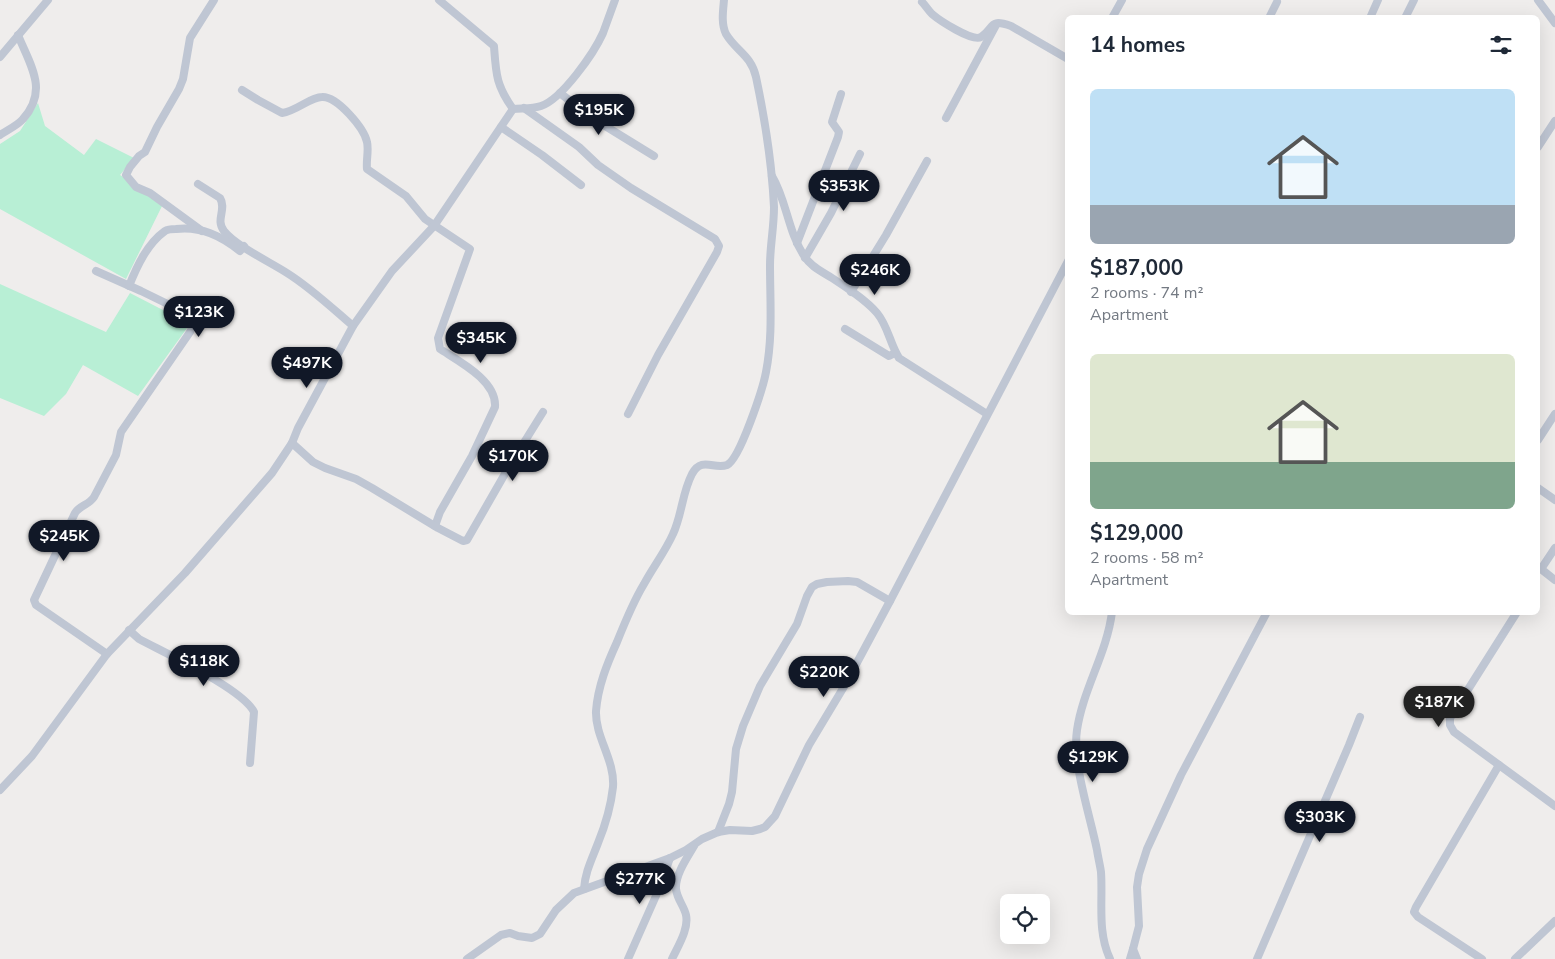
<!DOCTYPE html>
<meta charset="utf-8">
<style>
:root{--surface:#fff;--page:#f6f6f7;--text:#1f2937;--muted:#747a83;--accent:#111827}
body{margin:0;font-family:"Nunito Sans",sans-serif;background:var(--page);color:var(--text);height:100vh;display:flex;flex-direction:column;font-size:19px;white-space:nowrap}
*{box-sizing:border-box;margin:0}
p{font-size:16px;color:var(--muted)}
.icon{flex:none;width:28px;height:28px;fill:none;stroke:currentColor;stroke-width:2;stroke-linecap:round;stroke-linejoin:round}
.map{position:relative;flex:1;overflow:hidden}
.sheet{position:absolute;left:1065px;top:15px;width:475px;height:600px;display:flex;flex-direction:column;background:var(--surface);border-radius:8px;box-shadow:0 5px 20px #0002}
.sheet>*{flex:none}
.controls{position:absolute;left:1000px;top:894px;display:grid;gap:10px}
.controls a{display:grid;place-items:center;width:50px;height:50px;border-radius:8px;background:var(--surface);box-shadow:0 5px 20px #0002;font-size:25px}
.price{position:absolute;translate:-50% -42px;padding:0 11px;border-radius:18px;background:var(--accent);color:#fff;font-size:16px;line-height:32px;filter:drop-shadow(0 1px 2px #0008)}
.price::after{content:'';position:absolute;left:50%;top:30px;width:15px;height:11px;margin-left:-8px;background:inherit;clip-path:polygon(0 0,100% 0,50% 100%)}
.price.current{background:#222;color:#fff}
ul{padding:0;list-style:none}
li{display:grid;align-content:center;gap:10px;height:265px;padding:0 25px}
li span{display:grid;place-items:center;height:155px;border-radius:8px;color:#555}
li>.icon{margin-inline-start:auto}
span .icon{width:90px;height:90px;fill:#fffc;stroke-width:1}
li b{font-size:21px}
h2{display:flex;justify-content:space-between;align-items:center;height:60px;padding:0 25px;font-size:21px}
.map>svg:first-child{display:block}
.green{fill:#b8efd5}
.lines{fill:none;stroke-linecap:round;stroke-linejoin:round}
.minor{stroke:#bfc6d3;stroke-width:8}
</style>
<div class="map">
<svg width="1555" height="959" viewBox="0 0 1555 959">
<rect width="100%" height="100%" fill="#efedec"/>
<g class="green">
<polygon points="38,103 45,126 84,155 96,139 134,158 120,175 164,202 126,279 0,209 0,144 20,131"/>
<polygon points="0,284 106,332 130,293 190,324 138,396 83,365 66,394 44,416 0,398"/>
</g>
<g class="lines">
<g class="minor">
<path d="M439,0L494,46C496,74 496,85 513,109"/>
<polyline points="1538,0 1555,23"/>
<path d="M922,2C925,5 928,10 932,14C939,20 972,42 981,37C995,28 988,18 1011,26L1068,59"/>
<polyline points="1112,18 1122,0"/>
<polyline points="1269,18 1277,2"/>
<polyline points="1370,18 1378,0"/>
<polyline points="1405,18 1414,0"/>
<polyline points="0,57 48,0"/>
<path d="M242,90L258,100L282,113C297,111 310,97 322,97C337,96 364,128 367,142C369,150 366,160 367,169L406,196L425,219L470,249L438,338L440,349C460,362 497,381 495,407L472,456L440,512L435,526"/>
<polyline points="560,93 589,116 654,156"/>
<polyline points="524,108 579,147 598,165 631,188 715,239 719,246 717,252 658,355 628,414"/>
<polyline points="946,118 996,25"/>
<polyline points="501,127 542,155 581,185"/>
<path d="M0,135C7,130 17,126 23,119C49,90 30,65 18,35"/>
<polyline points="1538,147 1555,121"/>
<path d="M772,176C787,201 788,233 805,257C811,267 823,272 832,278C847,288 865,299 877,313C888,326 890,344 899,358L987,414"/>
<path d="M198,184L220,198C227,209 215,220 224,231C236,246 270,262 287,273C311,288 332,308 353,326"/>
<polyline points="202,231 150,193 136,187 126,175 130,167 139,156 145,152 157,127 179,89 183,79 190,38 214,0"/>
<polyline points="797,243 838,137 839,132 832,122 841,94"/>
<polyline points="805,258 831,213 860,154"/>
<path d="M96,271L141,291L184,312L189,316L193,321V326L190,332L121,432L116,455L94,497C89,505 80,505 75,513L34,600L36,605L107,654"/>
<path d="M129,286C137,266 147,244 165,231C168,229 172,229 176,229C201,226 221,236 240,251L244,246"/>
<polyline points="851,292 886,235 927,161"/>
<polyline points="845,329 889,356 895,353"/>
<polyline points="1538,440 1555,414"/>
<polyline points="292,443 313,462 325,468 356,479 372,488 438,528 463,541 467,540 510,465 543,412"/>
<polyline points="1538,488 1555,500"/>
<polyline points="1555,548 1541,569 1555,580"/>
<polyline points="1517,612 1450,718 1450,725 1454,732 1555,806"/>
<path d="M129,630L139,639C165,653 243,689 254,712L250,763"/>
<path d="M0,790L32,756L107,654L185,573L272,473L292,443L298,428L353,326L392,271L434,226L513,109C522,108 532,109 541,106C562,99 594,53 603,33C607,22 611,11 615,0"/>
<polyline points="718,832 729,804 732,792 736,749 743,726 760,686 797,624 807,596 812,587 817,584 827,582 848,581 857,582 890,601"/>
<path d="M584,889C585,872 592,859 598,843C605,826 611,805 613,787C615,760 595,737 596,711C598,686 607,664 617,642C625,622 633,602 644,584C653,567 665,552 673,534C682,515 682,493 692,474C702,456 714,470 727,465C740,459 763,388 766,372C773,336 770,301 770,265C770,246 774,227 774,207C772,163 765,120 756,77C751,55 736,51 726,34C721,24 723,11 724,0"/>
<polyline points="1133,949 1139,926 1137,887 1139,874 1147,849 1181,775 1267,612"/>
<polyline points="467,959 501,935 510,933 518,936 532,938 540,934 556,910 574,893 670,858 686,850 702,839 718,832 730,830 752,831 760,829 765,827 775,816 809,745 845,685 890,601 1068,261"/>
<polyline points="628,959 659,889 670,858"/>
<path d="M672,959C678,946 689,929 686,915C684,906 677,899 676,889C675,875 687,858 694,846"/>
<path d="M1110,959C1097,931 1103,902 1101,872C1100,865 1098,857 1097,850C1090,815 1072,763 1077,730C1083,689 1107,653 1112,612"/>
<polyline points="1130,959 1133,949 1137,959"/>
<polyline points="1257,959 1349,745 1360,717"/>
<polyline points="1482,959 1418,917 1414,912 1416,907 1499,765"/>
<polyline points="1515,959 1555,921"/>
</g>
</g>
</svg>
<div class="controls">
<a><svg class="icon" aria-label="locate" viewBox="0 0 24 24"><circle cx="12" cy="12" r="6"/><path d="M12 2v4M12 18v4M2 12h4M18 12h4"/></svg></a>
</div>
<b class="price" style="left:599px;top:136px">$195K</b>
<b class="price" style="left:844px;top:212px">$353K</b>
<b class="price" style="left:875px;top:296px">$246K</b>
<b class="price" style="left:199px;top:338px">$123K</b>
<b class="price" style="left:481px;top:364px">$345K</b>
<b class="price" style="left:307px;top:389px">$497K</b>
<b class="price" style="left:513px;top:482px">$170K</b>
<b class="price" style="left:64px;top:562px">$245K</b>
<b class="price" style="left:204px;top:687px">$118K</b>
<b class="price" style="left:824px;top:698px">$220K</b>
<b class="price current" style="left:1439px;top:728px">$187K</b>
<b class="price" style="left:1093px;top:783px">$129K</b>
<b class="price" style="left:1320px;top:843px">$303K</b>
<b class="price" style="left:640px;top:905px">$277K</b>
<section class="sheet">
<h2>14 homes<svg class="icon" aria-label="filters" viewBox="0 0 24 24"><path d="M4 7h16M4 17h16"/><circle cx="9" cy="7" r="2"/><circle cx="15" cy="17" r="2"/></svg></h2>
<ul>
<li><span style="background:linear-gradient(#bfe0f5 75%,#9aa5b1 0)"><svg class="icon" aria-label="home" viewBox="0 0 24 24"><path d="M3 11l9-7 9 7M6 9v11h12V9"/></svg></span><div><b>$187,000</b><p>2 rooms · 74 m²</p><p>Apartment</p></div></li>
<li><span style="background:linear-gradient(#dfe7d0 70%,#7fa58c 0)"><svg class="icon" aria-label="home" viewBox="0 0 24 24"><path d="M3 11l9-7 9 7M6 9v11h12V9"/></svg></span><div><b>$129,000</b><p>2 rooms · 58 m²</p><p>Apartment</p></div></li>
</ul>
</section>
</div>
